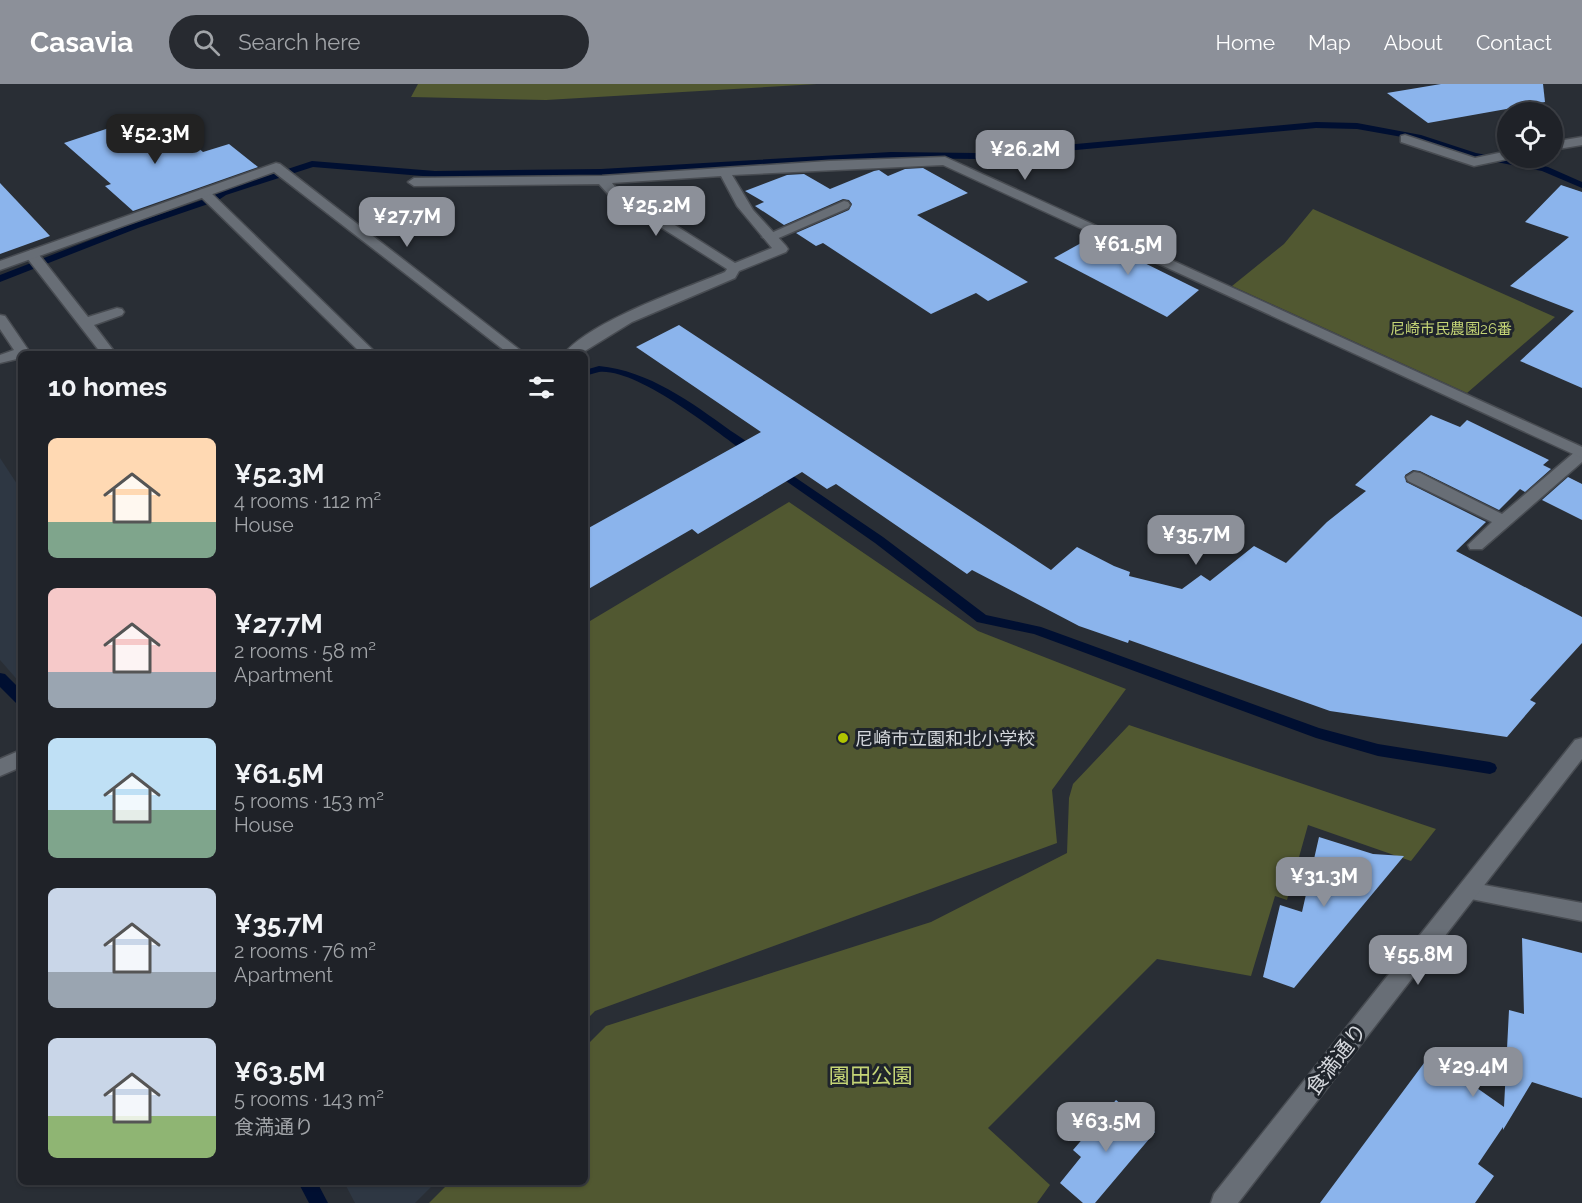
<!DOCTYPE html>
<meta charset="utf-8">
<style>
:root{--surface:#1f2228;--page:#272a30;--text:#f1f3f6;--muted:#a1a4a8;--line:#3c3f45;--accent:#8c9099}
body{margin:0;font-family:Raleway,"Noto Sans JP",sans-serif;background:var(--page);color:var(--text);height:100vh;display:flex;flex-direction:column;font-size:22px;white-space:nowrap}
*{box-sizing:border-box;margin:0}
p{font-size:20px;color:var(--muted)}
.icon{flex:none;width:33px;height:33px;fill:none;stroke:currentColor;stroke-width:2;stroke-linecap:round;stroke-linejoin:round}
.map{position:relative;flex:1;overflow:hidden}
.details{position:absolute;left:18px;top:267px;width:570px;height:834px;display:flex;flex-direction:column;background:var(--surface);border-radius:9px;box-shadow:0 2px 4px #0004,0 0 0 2px var(--line)}
.details>*{flex:none}
.controls{position:absolute;left:1497px;top:18px;display:grid;gap:12px}
.controls a{display:grid;place-items:center;width:66px;height:66px;border-radius:50%;background:var(--surface);box-shadow:0 2px 4px #0004,0 0 0 2px var(--line);font-size:30px}
.price{position:absolute;translate:-50% -51px;padding:0 14px;border-radius:12px;background:var(--accent);color:#fff;font-size:20px;line-height:39px;filter:drop-shadow(0 2px 3px #0008)}
.price::after{content:'';position:absolute;left:50%;top:36px;width:18px;height:14px;margin-left:-9px;background:inherit;clip-path:polygon(0 0,100% 0,50% 100%)}
.price.on{background:#222;color:#fff}
ul{padding:0;list-style:none}
li{display:flex;align-items:center;gap:18px;height:150px;padding:0 30px}
li span{display:grid;place-items:center;flex:none;width:168px;height:120px;border-radius:9px;color:#555}
li>.icon{margin-inline-start:auto}
span .icon{width:72px;height:72px;fill:#fffc;stroke-width:1}
li b{font-size:26px}
h2{display:flex;justify-content:space-between;align-items:center;height:72px;padding:0 30px;font-size:26px}
header{display:flex;align-items:center;gap:36px;box-sizing:border-box;height:84px;padding:0 30px;background:var(--accent);color:#fff}
header strong{font-size:28px}
nav{display:flex;gap:33px;margin-inline-start:auto;font-size:21px}
.search{width:420px;height:54px;background:var(--page);display:flex;align-items:center;gap:15px;box-sizing:border-box;padding:0 21px;border-radius:33px;color:var(--muted);font-size:22px}
.map>svg:first-child{display:block}
.built{fill:#2e3743}
.green{fill:#515831}
.lines{fill:none;stroke-linecap:round;stroke-linejoin:round}
.stream{fill:#000f31;fill-rule:evenodd}
.building{fill:#8bb4ec}
.service-casing{stroke:#484c52;stroke-width:3}
.minor-casing{stroke:#484c52;stroke-width:3}
.tertiary-casing{stroke:#484c52;stroke-width:3}
.service{fill:#686e76;fill-rule:evenodd}
.minor{fill:#686e76;fill-rule:evenodd}
.tertiary{fill:#686e76;fill-rule:evenodd}
.poi-dot{fill:#b0c501;stroke:#1f242b;stroke-width:2}
.labels{text-anchor:middle;dominant-baseline:central;stroke-width:6;stroke-linejoin:round;paint-order:stroke}
.far-park-label{font-size:15px;fill:#c5d576;stroke:#1f242b}
.poi-label{font-size:18px;fill:#d4d7dc;stroke:#1f242b;text-anchor:start}
.near-street-label{font-size:21px;fill:#d4d7dc;stroke:#1f242b}
.near-park-label{font-size:21px;fill:#c5d576;stroke:#1f242b}
</style>
<header>
<strong>Casavia</strong>
<div class="search"><svg class="icon" aria-label="search" viewBox="0 0 24 24"><circle cx="10" cy="10" r="6"/><path d="M15 15l6 6"/></svg>Search here</div>
<nav><a>Home</a><a>Map</a><a>About</a><a>Contact</a></nav>
</header>
<div class="map">
<svg width="1582" height="1119" viewBox="0 0 1582 1119">
<rect width="100%" height="100%" fill="#292e35"/>
<g class="built">
<polygon points="0,374 21,406 21,600 0,576"/>
<polygon points="344,1098 436,1098 415,1119 355,1119"/>
</g>
<g class="green">
<polygon points="418,0 817,0 546,16 411,13"/>
<polygon points="1313,125 1555,233 1467,309 1232,202 1284,160"/>
<polygon points="789,418 978,547 1126,605 1052,706 1057,759 595,927 585,937 585,540"/>
<polygon points="1129,641 1436,745 1411,777 1308,741 1287,816 1275,812 1251,892 1157,875 988,1044 1050,1101 1037,1119 429,1119 450,1098 585,1098 585,963 606,942 931,838 1067,769 1069,714 1073,700"/>
</g>
<g class="lines">
<g class="stream">
<polygon points="1316,38 1357,39 1421,51 1476,69 1548,83 1582,98 1582,104 1542,87 1471,73 1419,56 1357,45 1316,44 977,75 891,74 601,91 435,93 313,83 226,111 217,117 138,144 0,198 0,191 132,140 211,113 220,107 312,77 435,87 601,85 891,68 977,69"/>
<path d="M599,282C649,287 691,318 731,347C740,353 752,360 760,369L758,372H750C718,349 638,284 599,288C594,289 589,291 585,292V286Z"/>
<polygon points="777,381 883,453 986,531 1041,543 1319,644 1378,660 1490,678 1495,680 1497,684 1495,688 1490,690 1378,672 1316,654 1034,550 977,538 875,459 773,388 771,385 773,382"/>
<polygon points="0,589 5,590 21,606 21,620 16,619 0,603"/>
<polygon points="298,1098 317,1098 328,1119 309,1119"/>
</g>
</g>
<g class="building">
<polygon points="1441,0 1543,0 1545,18 1428,39 1387,9"/>
<polygon points="115,42 127,52 136,49 142,55 154,51 163,59 172,56 177,61 190,57 203,68 229,60 258,83 133,127 105,102 111,100 64,59"/>
<polygon points="923,84 968,109 917,131 1028,198 988,217 976,209 931,230 823,159 816,162 796,149 849,126 852,120 849,116 843,115 784,141 755,122 764,118 745,107 787,91 804,90 830,105 874,87 879,86 888,92 905,85"/>
<polygon points="0,99 50,152 0,170"/>
<polygon points="1561,101 1582,108 1582,304 1520,277 1574,227 1510,202 1569,153 1525,138"/>
<polygon points="1092,153 1199,206 1167,233 1054,174"/>
<polygon points="679,241 1051,486 1077,463 1114,482 1130,488 1129,492 1182,505 1201,491 1210,497 1254,462 1286,479 1327,438 1366,407 1355,401 1431,331 1460,343 1467,336 1549,376 1543,381 1551,385 1525,408 1520,405 1499,426 1420,387 1413,386 1405,391 1406,398 1486,438 1456,467 1582,533 1582,559 1530,616 1536,619 1507,653 1330,627 1129,556 1128,559 1079,542 972,486 967,490 836,400 827,405 802,388 698,450 692,445 585,507 585,446 761,348 636,263"/>
<polygon points="1568,393 1582,400 1582,436 1542,416"/>
<polygon points="1319,753 1373,770 1404,772 1294,904 1263,893 1280,821 1302,828"/>
<polygon points="1522,854 1582,869 1582,1014 1532,998 1503,1046 1503,1043 1478,1080 1494,1092 1475,1119 1320,1119 1430,971 1504,1023 1509,926 1524,930"/>
<polygon points="1116,1016 1155,1048 1095,1119 1083,1119 1060,1099 1081,1073 1073,1066"/>
</g>
<g class="lines">
<g class="service-casing">
<g id="service">
<polygon points="204,105 208,106 377,270 362,270 200,112 198,109 200,106"/>
<polygon points="844,117 848,118 850,121 848,124 774,156 769,157 762,153"/>
<polygon points="31,166 36,167 88,233 117,224 122,225 124,228 122,231 94,241 113,266 111,269 101,269 24,170"/>
<polygon points="0,231 5,232 31,270 21,270 21,274 0,279 0,271 14,266 0,245"/>
<polygon points="1582,365 1582,378 1482,465 1470,465 1468,461 1492,438 1408,397 1406,393 1414,388 1420,389 1502,430 1576,367"/>
</g>
</g>
<g class="minor-casing">
<g id="minor">
<polygon points="1405,51 1475,74 1508,67 1508,74 1512,74 1474,82 1401,58 1401,52"/>
<polygon points="1582,53 1582,61 1552,66 1552,58"/>
<path d="M945,73L1582,363V374L943,81L732,91L753,126L786,162L788,165L786,168L739,187L735,194L632,238L580,270H564C590,237 684,205 725,188L727,185L608,110L599,100L414,102L408,98L414,94L602,92L829,77ZM721,92L737,122L772,164L735,179L616,104L612,99Z"/>
<polygon points="276,79 280,80 525,270 509,270 274,88 0,186 0,177"/>
<polygon points="21,666 21,683 0,692 0,675"/>
<polygon points="1468,798 1582,819 1582,837 1461,813 1457,807 1461,801"/>
</g>
</g>
<g class="tertiary-casing">
<polygon id="tertiary" points="1582,654 1582,675 1238,1119 1211,1119 1214,1110 1575,656"/>
</g>
<use href="#service" class="service"/>
<use href="#minor" class="minor"/>
<use href="#tertiary" class="tertiary"/>
</g>
<circle class="poi-dot" cx="843" cy="654" r="6"/>
<g class="labels">
<g class="far-park-label">
<text x="1451" y="245">尼崎市民農園26番</text>
</g>
<g class="poi-label">
<text x="855" y="654">尼崎市立園和北小学校</text>
</g>
<g class="near-street-label">
<text transform="translate(1336 975) rotate(-52)">食満通り</text>
</g>
<g class="near-park-label">
<text x="871" y="991">園田公園</text>
</g>
</g>
</svg>
<div class="controls">
<a><svg class="icon" aria-label="locate" viewBox="0 0 24 24"><circle cx="12" cy="12" r="6"/><path d="M12 2v4M12 18v4M2 12h4M18 12h4"/></svg></a>
</div>
<b class="price on" style="left:155px;top:81px">¥52.3M</b>
<b class="price" style="left:1025px;top:97px">¥26.2M</b>
<b class="price" style="left:656px;top:153px">¥25.2M</b>
<b class="price" style="left:407px;top:164px">¥27.7M</b>
<b class="price" style="left:1128px;top:192px">¥61.5M</b>
<b class="price" style="left:1196px;top:482px">¥35.7M</b>
<b class="price" style="left:1324px;top:824px">¥31.3M</b>
<b class="price" style="left:1418px;top:902px">¥55.8M</b>
<b class="price" style="left:1473px;top:1014px">¥29.4M</b>
<b class="price" style="left:1106px;top:1069px">¥63.5M</b>
<section class="details">
<h2>10 homes<svg class="icon" aria-label="filters" viewBox="0 0 24 24"><path d="M4 7h16M4 17h16"/><circle cx="9" cy="7" r="2"/><circle cx="15" cy="17" r="2"/></svg></h2>
<ul>
<li><span style="background:linear-gradient(#ffd9b3 70%,#7fa58c 0)"><svg class="icon" aria-label="home" viewBox="0 0 24 24"><path d="M3 11l9-7 9 7M6 9v11h12V9"/></svg></span><div><b>¥52.3M</b><p>4 rooms · 112 m²</p><p>House</p></div></li>
<li><span style="background:linear-gradient(#f6c9c9 70%,#9aa5b1 0)"><svg class="icon" aria-label="home" viewBox="0 0 24 24"><path d="M3 11l9-7 9 7M6 9v11h12V9"/></svg></span><div><b>¥27.7M</b><p>2 rooms · 58 m²</p><p>Apartment</p></div></li>
<li><span style="background:linear-gradient(#bfe0f5 60%,#7fa58c 0)"><svg class="icon" aria-label="home" viewBox="0 0 24 24"><path d="M3 11l9-7 9 7M6 9v11h12V9"/></svg></span><div><b>¥61.5M</b><p>5 rooms · 153 m²</p><p>House</p></div></li>
<li><span style="background:linear-gradient(#c9d6e8 70%,#9aa5b1 0)"><svg class="icon" aria-label="home" viewBox="0 0 24 24"><path d="M3 11l9-7 9 7M6 9v11h12V9"/></svg></span><div><b>¥35.7M</b><p>2 rooms · 76 m²</p><p>Apartment</p></div></li>
<li><span style="background:linear-gradient(#c9d6e8 65%,#8fb573 0)"><svg class="icon" aria-label="home" viewBox="0 0 24 24"><path d="M3 11l9-7 9 7M6 9v11h12V9"/></svg></span><div><b>¥63.5M</b><p>5 rooms · 143 m²</p><p>食満通り</p></div></li>
</ul>
</section>
</div>
